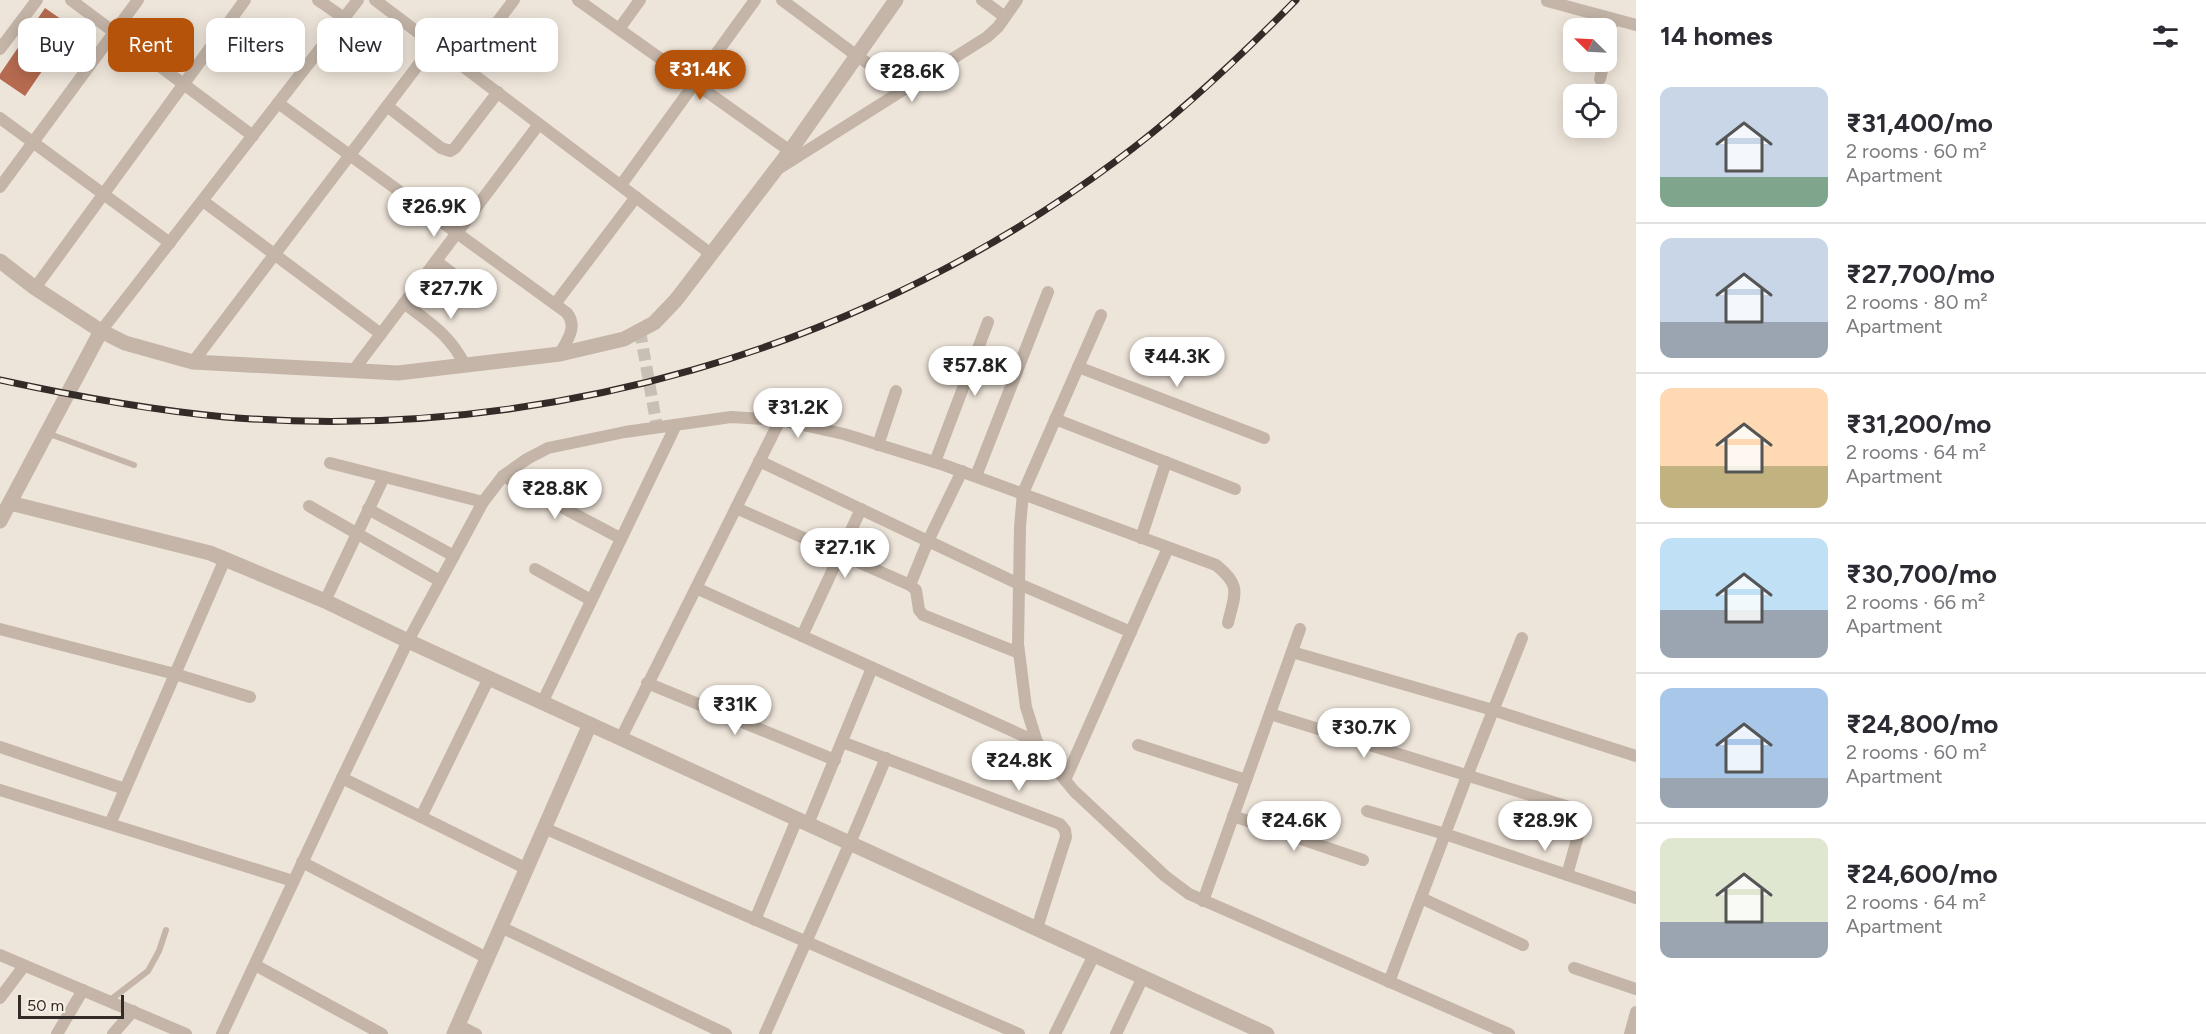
<!DOCTYPE html>
<meta charset="utf-8">
<style>
:root{--surface:#fff;--page:#f7f7f7;--text:#2b2b33;--muted:#7c7c81;--line:#e1e1e2;--accent:#b45309}
body{margin:0;font-family:Figtree,sans-serif;background:var(--page);color:var(--text);height:100vh;display:flex;flex-direction:column;font-size:22px;white-space:nowrap}
*{box-sizing:border-box;margin:0}
p{font-size:20px;color:var(--muted)}
.icon{flex:none;width:33px;height:33px;fill:none;stroke:currentColor;stroke-width:2;stroke-linecap:round;stroke-linejoin:round}
.map{position:relative;flex:1;overflow:hidden}
.drawer{display:flex;flex-direction:column;background:var(--surface);width:570px}
.drawer>*{flex:none}
.banner{position:absolute;left:18px;top:18px;width:570px;height:54px;display:flex;gap:12px}
.needle{width:39px;rotate:294deg}
.tools{position:absolute;left:1563px;top:18px;display:grid;gap:12px}
.tools a{display:grid;place-items:center;width:54px;height:54px;border-radius:12px;background:var(--surface);box-shadow:0 3px 15px #0003;font-size:30px}
.scale{position:absolute;left:18px;bottom:15px;width:106px;box-sizing:border-box;padding-left:6px;border:3px solid #322b27;border-top:0;font-size:16px;line-height:21px;white-space:nowrap;color:#322b27;-webkit-text-stroke:4px #f6efe6;paint-order:stroke}
.price{position:absolute;translate:-50% -51px;padding:0 14px;border-radius:21px;background:#fff;color:#222;font-size:20px;line-height:39px;filter:drop-shadow(0 2px 3px #0008)}
.price::after{content:'';position:absolute;left:50%;top:36px;width:18px;height:14px;margin-left:-9px;background:inherit;clip-path:polygon(0 0,100% 0,50% 100%)}
.price.active{background:var(--accent);color:#fff}
ul{padding:0;list-style:none}
li{display:flex;align-items:center;gap:18px;height:150px;padding:0 24px}
li+li{border-top:2px solid var(--line)}
li span{display:grid;place-items:center;flex:none;width:168px;height:120px;border-radius:12px;color:#555}
li>.icon{margin-inline-start:auto}
span .icon{width:72px;height:72px;fill:#fffc;stroke-width:1}
li b{font-size:26px}
h2{display:flex;justify-content:space-between;align-items:center;height:72px;padding:0 24px;font-size:26px}
.tag{padding:0 21px;border-radius:12px;background:var(--surface);box-shadow:0 3px 15px #0003;font-size:21px;line-height:54px}
.tag.active{background:var(--accent);color:#fff}
main{display:flex;flex:1;min-height:0}
.map>svg:first-child{display:block}
.building{fill:#b66b50}
.lines{fill:none;stroke-linecap:round;stroke-linejoin:round}
.minor-tunnel{stroke:#c8c0b6;stroke-width:12;stroke-dasharray:12 6;stroke-linecap:butt}
.service{stroke:#c4b5a8;stroke-width:6}
.minor{stroke:#c4b5a8;stroke-width:12}
.tertiary{stroke:#c4b5a8;stroke-width:15}
.rail-casing{stroke:#322b27;stroke-width:7}
.rail{stroke:#f6efe6;stroke-width:4.5;stroke-dasharray:14;stroke-linecap:butt}
</style>
<main>
<div class="map">
<svg width="1636" height="1034" viewBox="0 0 1636 1034">
<rect width="100%" height="100%" fill="#eee5da"/>
<polygon class="building" points="45,8 94,42 77,67 55,52 25,96 0,79 0,74"/>
<g class="lines">
<polyline class="minor-tunnel" points="640,331 657,427"/>
<g class="service">
<polyline points="47,433 134,465"/>
<polyline points="109,1001 148,971 159,951 166,930"/>
</g>
<g class="minor">
<polyline points="71,0 253,136"/>
<polyline points="318,0 344,18"/>
<polyline points="375,0 711,254"/>
<polyline points="578,0 790,151"/>
<polyline points="782,0 857,56 906,89"/>
<polyline points="982,0 1005,17"/>
<polyline points="1547,1 1636,25"/>
<polyline points="619,29 640,0"/>
<polyline points="1606,48 1613,19"/>
<polyline points="0,49 37,0"/>
<polyline points="464,66 514,0"/>
<polyline points="1600,79 1604,62"/>
<path d="M278,103L567,313C578,327 567,340 560,354"/>
<polyline points="387,106 441,148 450,151 455,148 498,92"/>
<polyline points="0,118 170,243"/>
<polyline points="778,169 987,37 998,27 1017,0"/>
<polyline points="621,185 755,0"/>
<polyline points="0,187 138,0"/>
<polyline points="203,201 381,334"/>
<polyline points="436,261 485,298"/>
<polyline points="35,288 245,0"/>
<path d="M404,303C431,324 449,334 465,365"/>
<polyline points="555,304 636,197"/>
<polyline points="1101,315 1023,493 1020,527 1018,644 1026,707 1037,742 1051,763 1074,791 1165,876 1189,894 1509,1034"/>
<polyline points="101,331 358,0"/>
<polyline points="193,362 434,44"/>
<polyline points="1078,367 1264,438"/>
<polyline points="353,371 539,124"/>
<polyline points="1055,419 1235,489"/>
<polyline points="878,445 896,391"/>
<polyline points="759,461 1019,584 1131,632"/>
<polyline points="935,462 988,322"/>
<polyline points="330,463 483,502"/>
<polyline points="503,476 620,538"/>
<polyline points="976,476 1048,292"/>
<polyline points="309,506 440,581"/>
<polyline points="736,508 910,585 916,590 919,610 923,615 1019,653"/>
<polyline points="368,509 454,556"/>
<polyline points="1141,538 1166,462"/>
<polyline points="535,569 591,600"/>
<polyline points="910,585 928,541 962,471"/>
<polyline points="696,588 1037,742"/>
<polyline points="325,601 384,477"/>
<polyline points="0,629 175,674 250,697"/>
<polyline points="802,636 861,509"/>
<polyline points="1292,652 1493,710 1636,756"/>
<polyline points="647,683 835,760"/>
<polyline points="542,703 676,425"/>
<polyline points="1270,714 1572,808 1579,816 1581,825 1567,875"/>
<polyline points="621,738 780,420"/>
<polyline points="842,742 1060,824 1065,830 1066,837 1037,928"/>
<polyline points="1138,745 1246,780"/>
<polyline points="0,747 125,789"/>
<polyline points="342,778 527,869"/>
<polyline points="1065,780 1168,548"/>
<polyline points="0,790 293,881"/>
<polyline points="1367,811 1445,834 1636,898"/>
<polyline points="1233,816 1363,860"/>
<polyline points="421,817 489,678"/>
<polyline points="110,824 225,559"/>
<polyline points="808,824 872,668"/>
<polyline points="544,828 1019,1034"/>
<polyline points="302,862 487,958"/>
<polyline points="1421,898 1523,945"/>
<polyline points="1203,901 1300,629"/>
<polyline points="755,920 797,819"/>
<polyline points="501,927 726,1034"/>
<polyline points="0,955 186,1034"/>
<polyline points="255,965 382,1034"/>
<polyline points="1574,968 1636,989"/>
<polyline points="1389,982 1467,776 1522,638"/>
<polyline points="0,998 24,966"/>
<polyline points="458,1025 476,1034"/>
<polyline points="57,1034 83,990"/>
<polyline points="113,1034 133,1011"/>
<path d="M222,1034L342,778L408,641L483,502L503,476L527,459L548,448L625,432L731,417L780,420L844,434L944,465L1216,565C1242,586 1235,593 1228,623"/>
<polyline points="765,1034 850,843 886,758"/>
<polyline points="1055,1034 1094,955"/>
<polyline points="1116,1034 1143,977"/>
<polyline points="1630,1034 1636,1012"/>
</g>
<g class="tertiary">
<polyline points="0,261 35,288 101,331 125,343 193,362 398,373 560,354 624,339 654,323 676,300 790,151 896,0"/>
<polyline points="10,503 210,553 325,601 408,641 1267,1034"/>
<polyline points="0,521 101,331"/>
<polyline points="454,1034 590,724"/>
</g>
<g class="rail-casing">
<path id="rail" d="M0,380C74,396 149,410 225,417C541,443 862,350 1116,161C1181,113 1239,58 1296,0"/>
</g>
<use href="#rail" class="rail"/>
</g>
</svg>
<div class="tools">
<a><svg class="needle" viewBox="-14 -14 28 28"><path d="M0-13l5 13h-10z" fill="#e53935"/><path d="M0 13l5-13h-10z" fill="#7c7c81"/></svg></a>
<a><svg class="icon" aria-label="locate" viewBox="0 0 24 24"><circle cx="12" cy="12" r="6"/><path d="M12 2v4M12 18v4M2 12h4M18 12h4"/></svg></a>
</div>
<div class="scale">50 m</div>
<b class="price active" style="left:700px;top:101px">₹31.4K</b>
<b class="price" style="left:912px;top:103px">₹28.6K</b>
<b class="price" style="left:434px;top:238px">₹26.9K</b>
<b class="price" style="left:451px;top:320px">₹27.7K</b>
<b class="price" style="left:1177px;top:388px">₹44.3K</b>
<b class="price" style="left:975px;top:397px">₹57.8K</b>
<b class="price" style="left:798px;top:439px">₹31.2K</b>
<b class="price" style="left:555px;top:520px">₹28.8K</b>
<b class="price" style="left:845px;top:579px">₹27.1K</b>
<b class="price" style="left:735px;top:736px">₹31K</b>
<b class="price" style="left:1364px;top:759px">₹30.7K</b>
<b class="price" style="left:1019px;top:792px">₹24.8K</b>
<b class="price" style="left:1294px;top:852px">₹24.6K</b>
<b class="price" style="left:1545px;top:852px">₹28.9K</b>
<div class="banner">
<a class="tag">Buy</a>
<a class="tag active">Rent</a>
<a class="tag">Filters</a>
<a class="tag">New</a>
<a class="tag">Apartment</a>
</div>
</div>
<section class="drawer">
<h2>14 homes<svg class="icon" aria-label="filters" viewBox="0 0 24 24"><path d="M4 7h16M4 17h16"/><circle cx="9" cy="7" r="2"/><circle cx="15" cy="17" r="2"/></svg></h2>
<ul>
<li><span style="background:linear-gradient(#c9d6e8 75%,#7fa58c 0)"><svg class="icon" aria-label="home" viewBox="0 0 24 24"><path d="M3 11l9-7 9 7M6 9v11h12V9"/></svg></span><div><b>₹31,400/mo</b><p>2 rooms · 60 m²</p><p>Apartment</p></div></li>
<li><span style="background:linear-gradient(#c9d6e8 70%,#9aa5b1 0)"><svg class="icon" aria-label="home" viewBox="0 0 24 24"><path d="M3 11l9-7 9 7M6 9v11h12V9"/></svg></span><div><b>₹27,700/mo</b><p>2 rooms · 80 m²</p><p>Apartment</p></div></li>
<li><span style="background:linear-gradient(#ffd9b3 65%,#c2b280 0)"><svg class="icon" aria-label="home" viewBox="0 0 24 24"><path d="M3 11l9-7 9 7M6 9v11h12V9"/></svg></span><div><b>₹31,200/mo</b><p>2 rooms · 64 m²</p><p>Apartment</p></div></li>
<li><span style="background:linear-gradient(#bfe0f5 60%,#9aa5b1 0)"><svg class="icon" aria-label="home" viewBox="0 0 24 24"><path d="M3 11l9-7 9 7M6 9v11h12V9"/></svg></span><div><b>₹30,700/mo</b><p>2 rooms · 66 m²</p><p>Apartment</p></div></li>
<li><span style="background:linear-gradient(#a9c7e8 75%,#9aa5b1 0)"><svg class="icon" aria-label="home" viewBox="0 0 24 24"><path d="M3 11l9-7 9 7M6 9v11h12V9"/></svg></span><div><b>₹24,800/mo</b><p>2 rooms · 60 m²</p><p>Apartment</p></div></li>
<li><span style="background:linear-gradient(#dfe7d0 70%,#9aa5b1 0)"><svg class="icon" aria-label="home" viewBox="0 0 24 24"><path d="M3 11l9-7 9 7M6 9v11h12V9"/></svg></span><div><b>₹24,600/mo</b><p>2 rooms · 64 m²</p><p>Apartment</p></div></li>
</ul>
</section>
</main>
